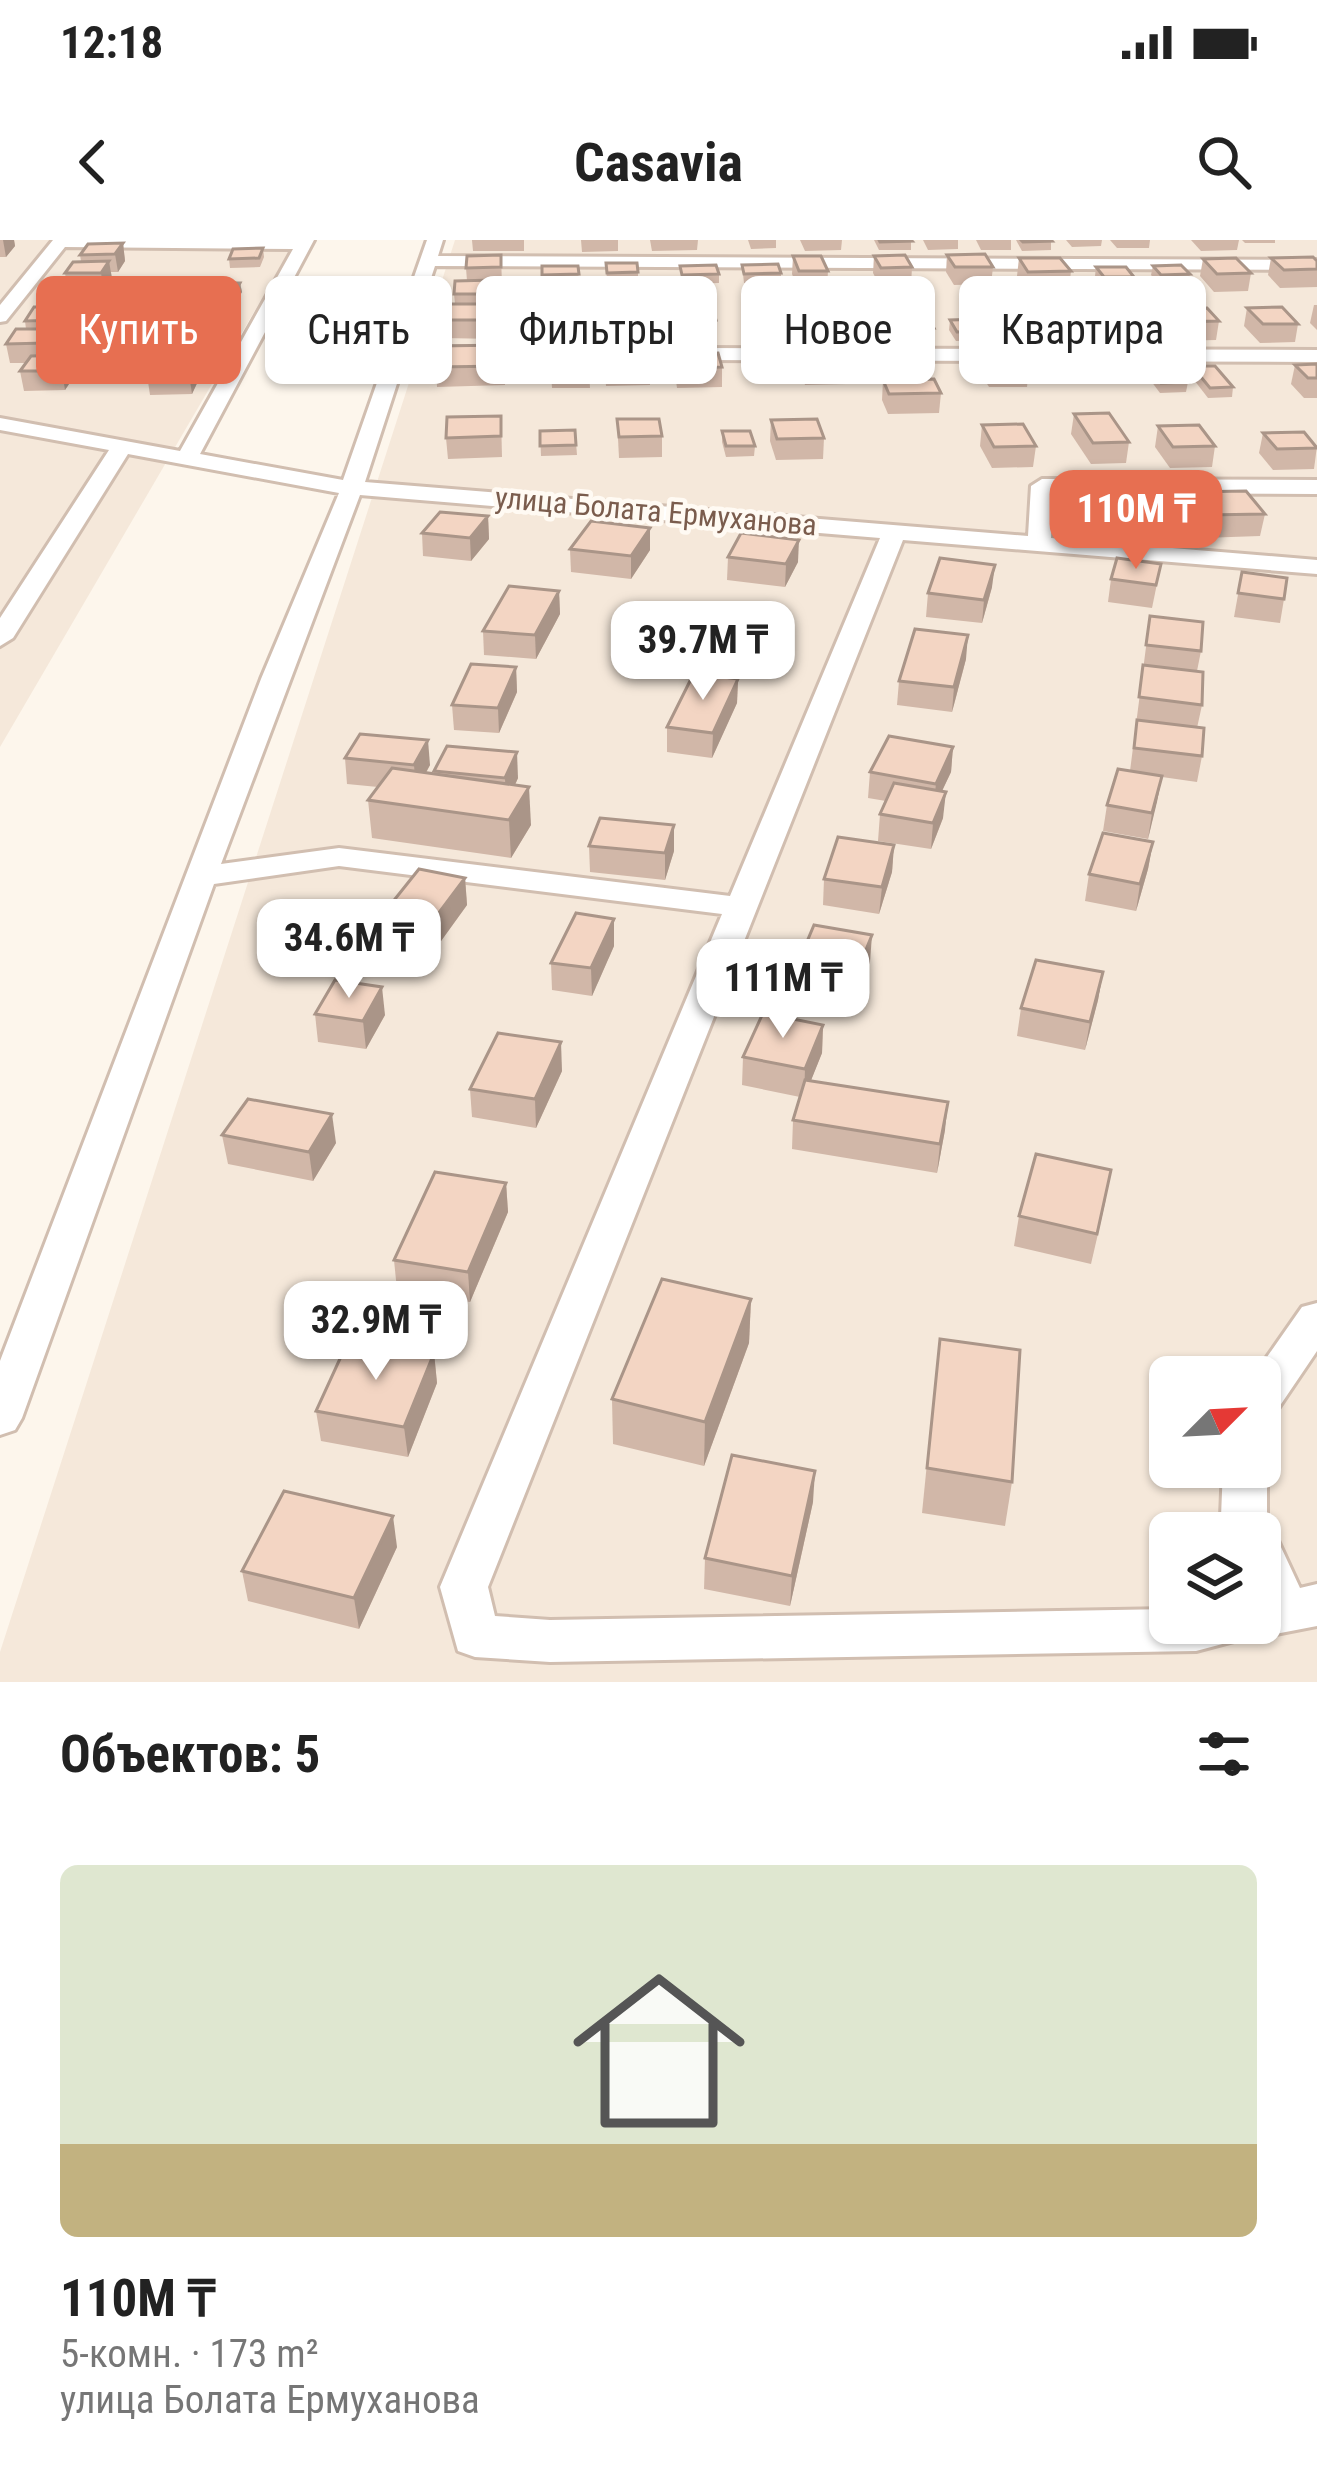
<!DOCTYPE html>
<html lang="ru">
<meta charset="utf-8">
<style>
:root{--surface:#fff;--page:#f2f2f2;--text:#222;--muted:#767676;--line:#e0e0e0;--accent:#e76f51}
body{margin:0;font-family:"Roboto Condensed",sans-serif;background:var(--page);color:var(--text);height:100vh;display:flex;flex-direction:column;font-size:45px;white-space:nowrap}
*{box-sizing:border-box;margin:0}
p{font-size:39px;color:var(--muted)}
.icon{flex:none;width:66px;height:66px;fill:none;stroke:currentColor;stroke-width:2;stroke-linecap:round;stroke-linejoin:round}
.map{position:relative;height:1442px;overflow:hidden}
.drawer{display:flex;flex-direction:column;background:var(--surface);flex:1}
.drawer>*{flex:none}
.top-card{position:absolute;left:36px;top:36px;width:1245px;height:108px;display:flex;gap:24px}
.needle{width:78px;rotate:66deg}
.buttons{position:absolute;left:1149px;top:1116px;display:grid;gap:24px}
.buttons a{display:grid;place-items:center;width:132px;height:132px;border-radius:18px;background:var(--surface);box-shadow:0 3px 9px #0004;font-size:60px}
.price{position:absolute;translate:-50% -102px;padding:0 27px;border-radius:24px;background:#fff;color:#222;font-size:39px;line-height:78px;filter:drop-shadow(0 3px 6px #0008)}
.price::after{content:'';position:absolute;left:50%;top:72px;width:36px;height:27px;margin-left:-18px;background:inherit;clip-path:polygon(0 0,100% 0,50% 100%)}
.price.current{background:var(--accent);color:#fff}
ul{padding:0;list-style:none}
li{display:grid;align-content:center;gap:24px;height:636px;padding:0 60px}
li+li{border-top:3px solid var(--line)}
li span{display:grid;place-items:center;height:372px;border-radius:18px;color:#555}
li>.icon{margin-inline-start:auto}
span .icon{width:216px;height:216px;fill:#fffc;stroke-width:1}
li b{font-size:51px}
h2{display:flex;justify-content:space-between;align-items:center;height:144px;padding:0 60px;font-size:51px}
.tag{padding:0 42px;border-radius:18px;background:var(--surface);box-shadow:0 3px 9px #0004;font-size:42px;line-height:108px}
.tag.current{background:var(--accent);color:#fff}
.status{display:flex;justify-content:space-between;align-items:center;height:84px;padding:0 60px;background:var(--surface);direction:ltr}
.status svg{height:33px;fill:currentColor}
header{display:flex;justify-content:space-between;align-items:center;height:156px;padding:0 60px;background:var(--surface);font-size:54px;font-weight:700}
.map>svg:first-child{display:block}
.residential{fill:#f5e8da;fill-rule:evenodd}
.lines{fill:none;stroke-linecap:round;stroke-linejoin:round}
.street-casing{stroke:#d1beb0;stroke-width:6}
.street{fill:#fff;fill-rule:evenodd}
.wall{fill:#d1b7a8}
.shaded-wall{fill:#aa9588}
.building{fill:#f3d5c3;stroke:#aa9588;stroke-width:3}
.labels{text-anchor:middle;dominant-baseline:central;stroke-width:9;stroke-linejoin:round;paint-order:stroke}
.far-street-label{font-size:30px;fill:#7a5c4d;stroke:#fffaf3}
</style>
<div class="status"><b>12:18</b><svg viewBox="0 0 49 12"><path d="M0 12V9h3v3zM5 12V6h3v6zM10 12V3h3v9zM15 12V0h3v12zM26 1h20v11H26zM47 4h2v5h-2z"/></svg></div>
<header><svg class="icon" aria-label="back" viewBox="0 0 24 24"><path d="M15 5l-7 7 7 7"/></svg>Casavia<svg class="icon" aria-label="search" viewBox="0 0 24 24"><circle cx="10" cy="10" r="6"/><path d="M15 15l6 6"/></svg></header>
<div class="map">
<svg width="1317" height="1442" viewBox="0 0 1317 1442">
<rect width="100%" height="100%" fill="#fdf6ec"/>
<g class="residential">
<polygon points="0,0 296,0 0,507"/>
<path d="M455,0H1317V1442H0V1412ZM1170,1137H1260V1227H1170ZM1170,1293H1260V1383H1170Z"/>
</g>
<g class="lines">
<g class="street-casing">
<g id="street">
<path d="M53,0H314L200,214L343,240L427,0H443L438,16L1317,20V30L435,26L408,107L1317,110V122L405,119L365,242L1028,296L1031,246L1042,239L1317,240V254L1053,253L1051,298L1317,320V334L903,300L488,1347L495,1376L550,1380L1170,1369V1383H1260V1293H1229L1221,1277L1223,1227H1260V1214L1267,1227V1277L1300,1348L1317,1344V1386L1260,1397L1248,1392L1245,1398L1196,1411L550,1422L475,1417L458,1411L440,1347L722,674L339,626L214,644L22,1178L15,1190L0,1195V1121L261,439L339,253L128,214L13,398L0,406V378L109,210L0,190V178L180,211L293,9L65,7L6,81L0,82V65ZM360,255L880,298L730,656L339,608L221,624Z"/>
<polygon points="1317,1063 1317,1111 1275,1173 1260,1178 1260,1137 1253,1137 1302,1067"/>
</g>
</g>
<use href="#street" class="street"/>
</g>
<g class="wall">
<polygon points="0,0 14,0 15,6 6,17 0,17"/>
<polygon points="472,0 524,0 524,11 473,11"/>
<polygon points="581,0 618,0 618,11 582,12"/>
<polygon points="650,0 698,0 697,10 652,11"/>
<polygon points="748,0 776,0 776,8 751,9"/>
<polygon points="800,0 842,0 841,10 805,11"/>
<polygon points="874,0 911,0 911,10 879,10"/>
<polygon points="923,0 958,0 958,9 928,10"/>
<polygon points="976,0 1011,0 1011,10 981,10"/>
<polygon points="1016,0 1051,0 1051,10 1022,11"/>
<polygon points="1066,0 1102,0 1101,6 1072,7"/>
<polygon points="1110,0 1150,0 1149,8 1117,8"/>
<polygon points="1191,0 1239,0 1237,10 1201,11"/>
<polygon points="1242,0 1275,0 1275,3 1245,3"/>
<polygon points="123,3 125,21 118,32 111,32 112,39 104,51 89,51 92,64 83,77 74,77 76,86 67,99 57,99 59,108 54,116 75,135 65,150 24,151 20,131 26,123 10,123 6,104 26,89 25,81 44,67 42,59 67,46 65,33 81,21 80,15"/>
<polygon points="263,8 264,17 260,27 230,28 229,19"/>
<polygon points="501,15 502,45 494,45 494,64 501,64 502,83 498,99 442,98 440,80 455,64 454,54 467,41 466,28"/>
<polygon points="947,15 993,27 991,44 954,45 946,32"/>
<polygon points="793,16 828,31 827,49 798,49 792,34"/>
<polygon points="874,16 912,27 911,45 880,46 873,33"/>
<polygon points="1019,18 1071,31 1069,49 1026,50 1017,36"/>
<polygon points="1271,18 1317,21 1317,47 1280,48 1268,35"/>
<polygon points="1203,19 1251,33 1248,51 1214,52 1200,36"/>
<polygon points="606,23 638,32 638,41 607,42"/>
<polygon points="742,25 781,33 781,42 744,43"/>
<polygon points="542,26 578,26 579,44 542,44"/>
<polygon points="680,26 719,34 719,43 682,44"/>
<polygon points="1153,26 1190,34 1188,44 1159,44 1151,35"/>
<polygon points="1096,27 1134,37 1133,46 1103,46 1095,36"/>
<polygon points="240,43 242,52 235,63 229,63 231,75 225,88 215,88 217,101 211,116 171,116 168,97 186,83 184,70 200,56 200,54"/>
<polygon points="666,64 716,80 715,99 669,100 666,82"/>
<polygon points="1314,65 1317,65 1317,90 1310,83"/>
<polygon points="603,66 647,80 647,99 605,99"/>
<polygon points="745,67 788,78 787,97 748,98 744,86"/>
<polygon points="1247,68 1298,84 1295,102 1260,103 1244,86"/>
<polygon points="1163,69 1219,81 1216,100 1172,101 1161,87"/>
<polygon points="556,76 592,76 593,97 557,98"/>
<polygon points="806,77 842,88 841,97 810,98 805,86"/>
<polygon points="892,77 934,88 934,98 897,98 891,87"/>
<polygon points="1108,78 1155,89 1154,98 1115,99 1107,88"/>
<polygon points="1045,79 1082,89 1081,98 1051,99 1044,89"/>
<polygon points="950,80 991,91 990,100 956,101 949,90"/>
<polygon points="504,105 505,145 437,147 436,127"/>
<polygon points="801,111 847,124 846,144 805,145 800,130"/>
<polygon points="1056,111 1103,124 1100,143 1062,144 1054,131"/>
<polygon points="550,112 589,128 590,148 552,148"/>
<polygon points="604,112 650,125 650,145 606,146"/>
<polygon points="675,114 722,127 722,147 677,148 675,134"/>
<polygon points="983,114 1029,127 1027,147 989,147 981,134"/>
<polygon points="155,120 199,139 192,154 150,155 147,135"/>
<polygon points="1317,124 1317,158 1304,158 1291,144 1295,125"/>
<polygon points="1192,126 1233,147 1232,157 1208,158 1191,136"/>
<polygon points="1149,127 1188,142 1186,152 1160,153 1148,137"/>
<polygon points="883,140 941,153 939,173 888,174 882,160"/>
<polygon points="1074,174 1129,202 1126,223 1091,224 1071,194"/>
<polygon points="501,176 502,217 448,219 446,198"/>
<polygon points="617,179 662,196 662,217 619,218"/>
<polygon points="771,180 824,198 823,219 776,220 770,201"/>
<polygon points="982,185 1036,206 1033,227 992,228 980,206"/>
<polygon points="1158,186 1215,206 1212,227 1170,228 1155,207"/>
<polygon points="575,190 577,215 541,216 540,191"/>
<polygon points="722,191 755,206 754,216 726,217 722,202"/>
<polygon points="1263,193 1317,206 1314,229 1273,230 1259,213"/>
<polygon points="1076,247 1149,269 1145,291 1087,292 1073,269"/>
<polygon points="1189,252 1265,274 1260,296 1202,298 1185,274"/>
<polygon points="488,276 489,299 471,321 423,316 422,293"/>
<polygon points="650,288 650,310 631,339 571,332 570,309"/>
<polygon points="728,317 798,322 785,347 727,340"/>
<polygon points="1161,324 1152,368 1108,362 1111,339"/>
<polygon points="1242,332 1284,359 1280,383 1234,377"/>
<polygon points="992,347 982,383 926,377 928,353"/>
<polygon points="559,351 560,374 536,419 484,415 483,391"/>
<polygon points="755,371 755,394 746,421 700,417 700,393"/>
<polygon points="1150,376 1201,411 1197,431 1202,465 1197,488 1202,516 1197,542 1162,537 1148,599 1103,591 1107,565 1130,531"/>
<polygon points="966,419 952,472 897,465 899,441"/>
<polygon points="516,427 517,452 499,493 454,490 452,465"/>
<polygon points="738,439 737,463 712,518 667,512 667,487"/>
<polygon points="953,507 951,532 942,551 943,578 931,609 878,601 880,574 886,561 868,558 870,532"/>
<polygon points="345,518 430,525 426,533 434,534 434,531 518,538 515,545 531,585 511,618 372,598 368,560 378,547 347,544"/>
<polygon points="674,585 674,611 665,640 590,632 589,606"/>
<polygon points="1153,602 1148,629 1136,671 1085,661 1089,634"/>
<polygon points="894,605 892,632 879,674 823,665 824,639"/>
<polygon points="465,638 467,665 441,701 394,691 391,664"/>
<polygon points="614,679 614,706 592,756 552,750 551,723"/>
<polygon points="870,722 854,762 796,751 798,723"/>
<polygon points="1103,732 1098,760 1085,810 1017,796 1021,768"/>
<polygon points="315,774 385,775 366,809 318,802"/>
<polygon points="823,785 822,813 811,840 945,890 937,933 792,909 793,880 800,857 742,845 743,817"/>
<polygon points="562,831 536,888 472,877 470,849"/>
<polygon points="222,895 336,903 313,941 228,924"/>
<polygon points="506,943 508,972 470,1062 397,1050 394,1020"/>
<polygon points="1106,959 1091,1024 1014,1006 1019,976"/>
<polygon points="751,1059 749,1103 704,1226 613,1204 612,1159"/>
<polygon points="434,1113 437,1143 408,1217 321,1201 316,1171"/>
<polygon points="935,1143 1012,1242 1005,1286 922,1273"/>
<polygon points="813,1262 790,1366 704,1349 705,1318"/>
<polygon points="397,1307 359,1389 248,1361 242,1331"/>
</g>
<g class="shaded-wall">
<polygon points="3,0 14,0 15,6 6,17"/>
<polygon points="123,3 125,21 118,32 115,14"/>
<polygon points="109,21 112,39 104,51 101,33"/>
<polygon points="240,43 242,52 235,63 234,54"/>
<polygon points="88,46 92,64 83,77 80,58"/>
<polygon points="228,56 231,75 225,88 222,69"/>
<polygon points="501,64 502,83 498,99 497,80"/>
<polygon points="73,67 76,86 67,99 64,80"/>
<polygon points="215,83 217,101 211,116 208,97"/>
<polygon points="55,89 59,108 50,122 46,103"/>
<polygon points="71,115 75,135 65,150 62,131"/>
<polygon points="196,119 199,139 192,154 189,134"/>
<polygon points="488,276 489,299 471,321 470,298"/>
<polygon points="650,288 650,310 631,339 631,316"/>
<polygon points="799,300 798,322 785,347 786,324"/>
<polygon points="995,325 992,347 982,383 984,360"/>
<polygon points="559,351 560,374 536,419 535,395"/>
<polygon points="755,371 755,394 746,421 746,397"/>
<polygon points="968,395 966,419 952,472 954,447"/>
<polygon points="516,427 517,452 499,493 498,468"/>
<polygon points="738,439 737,463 712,518 713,493"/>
<polygon points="428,500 430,525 416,550 414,525"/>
<polygon points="953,507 951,532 933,570 936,544"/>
<polygon points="517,512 518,538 506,564 505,538"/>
<polygon points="1162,536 1157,562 1148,599 1152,573"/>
<polygon points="529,547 531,585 511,618 509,580"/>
<polygon points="946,552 943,578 931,609 933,583"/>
<polygon points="674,585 674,611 665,640 665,613"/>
<polygon points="1153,602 1148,629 1136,671 1140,644"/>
<polygon points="894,605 892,632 879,674 882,647"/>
<polygon points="465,638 467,665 441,701 438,674"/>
<polygon points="614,679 614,706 592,756 591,728"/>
<polygon points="872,695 870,722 854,762 856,734"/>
<polygon points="1103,732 1098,760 1085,810 1090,782"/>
<polygon points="382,747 385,775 366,809 363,781"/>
<polygon points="823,785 822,813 804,858 805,829"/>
<polygon points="561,802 562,831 536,888 535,859"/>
<polygon points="948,862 945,890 937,933 940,904"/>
<polygon points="332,874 336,903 313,941 309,912"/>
<polygon points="506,943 508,972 470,1062 468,1032"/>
<polygon points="751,1059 749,1103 704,1226 705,1182"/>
<polygon points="434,1113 437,1143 408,1217 404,1187"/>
<polygon points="815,1231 813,1262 790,1366 792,1336"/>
<polygon points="393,1276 397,1307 359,1389 354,1358"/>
</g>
<g class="building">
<polygon points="879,0 911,0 912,1 880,2"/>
<polygon points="1021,0 1051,0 1052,1 1023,2"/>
<polygon points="123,3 115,14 80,15 88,4"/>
<polygon points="263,8 259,18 229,19 233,9"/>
<polygon points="985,14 993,27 955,27 947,15"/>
<polygon points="501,15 501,27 466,28 467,16"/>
<polygon points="905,15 912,27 881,28 874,16"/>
<polygon points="793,16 821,16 828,31 799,31"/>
<polygon points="1313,17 1317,21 1317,29 1284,30 1271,18"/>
<polygon points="1019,18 1060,18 1071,31 1028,32"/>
<polygon points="1236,18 1251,33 1217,34 1203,19"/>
<polygon points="109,21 101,33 65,33 73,22"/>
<polygon points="606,23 637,23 638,32 607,33"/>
<polygon points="778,24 781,33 744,34 742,25"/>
<polygon points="716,25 719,34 682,35 680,26"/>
<polygon points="1181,25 1190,34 1161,35 1153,26"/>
<polygon points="542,26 578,26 579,34 542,35"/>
<polygon points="1096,27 1126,27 1134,37 1104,37"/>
<polygon points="494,40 493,54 454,54 455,41"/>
<polygon points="206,43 240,43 234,54 200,54"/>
<polygon points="51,46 88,46 80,58 42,59"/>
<polygon points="228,56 222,69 184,70 190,57"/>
<polygon points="711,63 716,80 669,81 666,64"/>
<polygon points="446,64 501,64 497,80 440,80"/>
<polygon points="644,65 647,80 605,81 603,66"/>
<polygon points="784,66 788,78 748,79 745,67"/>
<polygon points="34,67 73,67 64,80 25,81"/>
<polygon points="1282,67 1298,84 1263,84 1247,68"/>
<polygon points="1207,68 1219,81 1175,82 1163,69"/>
<polygon points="556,76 592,76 593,88 557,88"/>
<polygon points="837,76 842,88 810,88 806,77"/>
<polygon points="892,77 928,77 934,88 898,89"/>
<polygon points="1108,78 1146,78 1155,89 1117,90"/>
<polygon points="984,79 991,91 957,92 950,80"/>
<polygon points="1045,79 1075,79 1082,89 1052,90"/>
<polygon points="175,83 215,83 208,97 168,97"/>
<polygon points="16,89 55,89 46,103 6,104"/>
<polygon points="504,105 504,126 436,127 437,106"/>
<polygon points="841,110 847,124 806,125 801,111"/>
<polygon points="1093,110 1103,124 1065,124 1056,111"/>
<polygon points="587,111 589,128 551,129 550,112"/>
<polygon points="647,111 650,125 606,126 604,112"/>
<polygon points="718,113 722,127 677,128 675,114"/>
<polygon points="1021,113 1029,127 991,128 983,114"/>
<polygon points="71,115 62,131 20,131 31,116"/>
<polygon points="196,119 189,134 147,135 155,120"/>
<polygon points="1317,124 1317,138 1308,138 1295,125"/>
<polygon points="1192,126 1215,126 1233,147 1210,148"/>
<polygon points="1149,127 1175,127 1188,142 1161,143"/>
<polygon points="934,139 941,153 889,154 883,140"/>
<polygon points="1109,173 1129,202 1093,203 1074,174"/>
<polygon points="501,176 501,196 446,198 447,177"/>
<polygon points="617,179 659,179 662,196 619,197"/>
<polygon points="817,179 824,198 777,199 771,180"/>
<polygon points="1023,184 1036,206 994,207 982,185"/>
<polygon points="1199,185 1215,206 1173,207 1158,186"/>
<polygon points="575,190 576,205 540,206 540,191"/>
<polygon points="722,191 750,191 755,206 726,206"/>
<polygon points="1304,192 1317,208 1277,209 1263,193"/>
<polygon points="1133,245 1149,269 1090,270 1076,247"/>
<polygon points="1246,251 1265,274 1205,275 1189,252"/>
<polygon points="440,272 488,276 470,298 422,293"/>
<polygon points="591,281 650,288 631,316 570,309"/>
<polygon points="741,293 799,300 786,324 728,317"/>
<polygon points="940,318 995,325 984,360 928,353"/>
<polygon points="1117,318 1161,324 1156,345 1111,339"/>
<polygon points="1242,332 1287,338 1284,359 1238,353"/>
<polygon points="509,346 559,351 535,395 483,391"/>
<polygon points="710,367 755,371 746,397 700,393"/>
<polygon points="1150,376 1203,382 1201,411 1146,405"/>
<polygon points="915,389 968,395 954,447 899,441"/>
<polygon points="471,424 516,427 498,468 452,465"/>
<polygon points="1143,425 1203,432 1202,465 1139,457"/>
<polygon points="694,433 738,439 713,493 667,487"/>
<polygon points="1137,480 1204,488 1202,516 1134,508"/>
<polygon points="360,494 428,500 414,525 345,518"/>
<polygon points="889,496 953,507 936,544 870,532"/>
<polygon points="447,506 517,512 505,538 434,531"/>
<polygon points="392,528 529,547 509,580 368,560"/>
<polygon points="1118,529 1162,536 1152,573 1107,565"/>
<polygon points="894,543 946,552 933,583 880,574"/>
<polygon points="600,578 674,585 665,613 589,606"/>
<polygon points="1103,593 1153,602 1140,644 1089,634"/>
<polygon points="838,597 894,605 882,647 824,639"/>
<polygon points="419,629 465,638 438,674 391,664"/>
<polygon points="576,673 614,679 591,728 551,723"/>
<polygon points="814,685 872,695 856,734 798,723"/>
<polygon points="1036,720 1103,732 1090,782 1021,768"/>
<polygon points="335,740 382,747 363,781 315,774"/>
<polygon points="763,773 823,785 805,829 743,817"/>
<polygon points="498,793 561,802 535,859 470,849"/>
<polygon points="805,840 948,862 940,904 793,880"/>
<polygon points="248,859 332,874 309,912 222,895"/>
<polygon points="1036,914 1111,930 1097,994 1019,976"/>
<polygon points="435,932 506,943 468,1032 394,1020"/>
<polygon points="662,1039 751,1059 705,1182 612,1159"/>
<polygon points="349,1099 434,1113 404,1187 316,1171"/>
<polygon points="940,1099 1020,1110 1012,1242 927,1228"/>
<polygon points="732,1215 815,1231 792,1336 705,1318"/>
<polygon points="284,1251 393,1276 354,1358 242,1331"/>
</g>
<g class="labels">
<g class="far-street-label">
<text transform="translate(656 271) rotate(5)">улица Болата Ермуханова</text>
</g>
</g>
</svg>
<div class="buttons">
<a><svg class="needle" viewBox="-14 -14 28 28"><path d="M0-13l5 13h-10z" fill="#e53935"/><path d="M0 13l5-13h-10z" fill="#767676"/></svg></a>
<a><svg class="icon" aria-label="layers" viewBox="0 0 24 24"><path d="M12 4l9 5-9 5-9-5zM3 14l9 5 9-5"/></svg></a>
</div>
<b class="price current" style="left:1136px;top:332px">110M ₸</b>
<b class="price" style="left:703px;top:463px">39.7M ₸</b>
<b class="price" style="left:349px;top:761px">34.6M ₸</b>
<b class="price" style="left:783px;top:801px">111M ₸</b>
<b class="price" style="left:376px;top:1143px">32.9M ₸</b>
<div class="top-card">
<a class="tag current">Купить</a>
<a class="tag">Снять</a>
<a class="tag">Фильтры</a>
<a class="tag">Новое</a>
<a class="tag">Квартира</a>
</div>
</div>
<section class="drawer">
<h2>Объектов: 5<svg class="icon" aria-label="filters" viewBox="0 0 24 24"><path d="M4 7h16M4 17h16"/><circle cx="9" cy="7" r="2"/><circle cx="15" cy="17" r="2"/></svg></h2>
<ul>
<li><span style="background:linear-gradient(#dfe7d0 75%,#c2b280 0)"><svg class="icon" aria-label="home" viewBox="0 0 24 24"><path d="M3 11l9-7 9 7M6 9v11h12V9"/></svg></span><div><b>110M ₸</b><p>5-комн. · 173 m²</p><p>улица Болата Ермуханова</p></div></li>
</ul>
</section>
